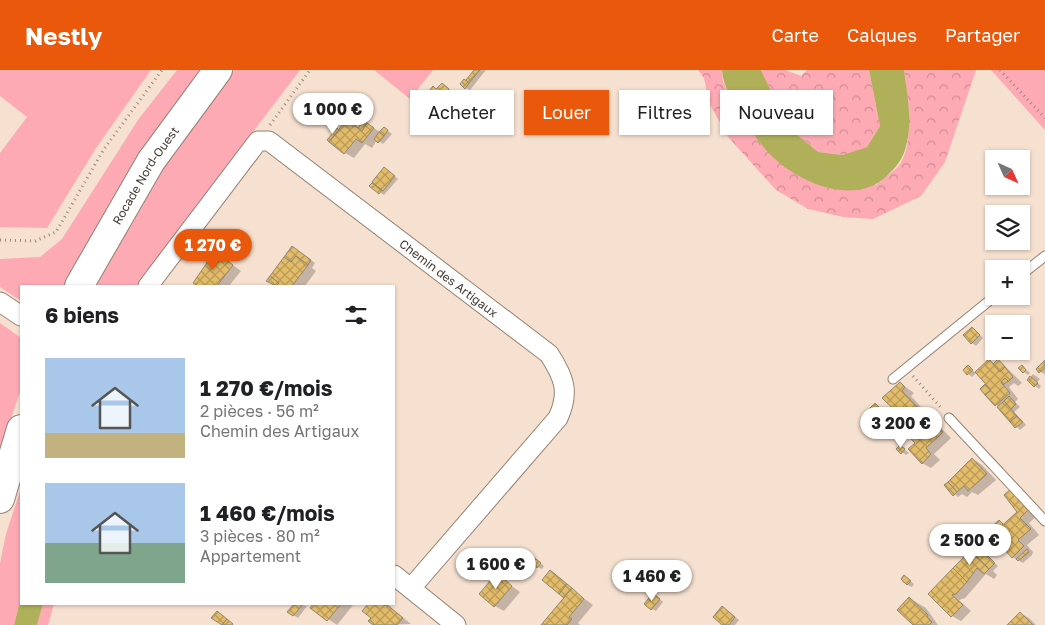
<!DOCTYPE html>
<html lang="fr">
<meta charset="utf-8">
<style>
:root{--surface:#fff;--page:#f2f2f2;--text:#202124;--muted:#757577;--accent:#ea580c}
body{margin:0;font-family:"Golos Text",sans-serif;background:var(--page);color:var(--text);height:100vh;display:flex;flex-direction:column;font-size:19px;white-space:nowrap}
*{box-sizing:border-box;margin:0}
p{font-size:16px;color:var(--muted)}
.icon{flex:none;width:28px;height:28px;fill:none;stroke:currentColor;stroke-width:2;stroke-linecap:round;stroke-linejoin:round}
.map{position:relative;flex:1;overflow:hidden}
.side{position:absolute;left:20px;top:215px;width:375px;height:320px;display:flex;flex-direction:column;background:var(--surface);border-radius:0px;box-shadow:0 1px 4px #0004}
.side>*{flex:none}
.hud{position:absolute;left:410px;top:20px;width:475px;height:45px;display:flex;gap:10px}
.needle{width:32px;rotate:135deg}
.buttons{position:absolute;left:985px;top:80px;display:grid;gap:10px}
.buttons a{display:grid;place-items:center;width:45px;height:45px;border-radius:0px;background:var(--surface);box-shadow:0 1px 4px #0004;font-size:25px}
.price{position:absolute;translate:-50% -42px;padding:0 11px;border-radius:18px;background:#fff;color:#222;font-size:16px;line-height:32px;filter:drop-shadow(0 1px 2px #0008)}
.price::after{content:'';position:absolute;left:50%;top:30px;width:15px;height:11px;margin-left:-8px;background:inherit;clip-path:polygon(0 0,100% 0,50% 100%)}
.price.current{background:var(--accent);color:#fff}
ul{padding:0;list-style:none}
li{display:flex;align-items:center;gap:15px;height:125px;padding:0 25px}
li span{display:grid;place-items:center;flex:none;width:140px;height:100px;border-radius:0px;color:#555}
li>.icon{margin-inline-start:auto}
span .icon{width:60px;height:60px;fill:#fffc;stroke-width:1}
li b{font-size:21px}
h2{display:flex;justify-content:space-between;align-items:center;height:60px;padding:0 25px;font-size:21px}
.chip{padding:0 18px;border-radius:0px;background:var(--surface);box-shadow:0 1px 4px #0004;font-size:18px;line-height:45px}
.chip.current{background:var(--accent);color:#fff}
header{display:flex;align-items:center;gap:30px;box-sizing:border-box;height:70px;padding:0 25px;background:var(--accent);color:#fff}
header strong{font-size:24px}
nav{display:flex;gap:28px;margin-inline-start:auto;font-size:18px}
.map>svg:first-child{display:block}
.grass{fill:#fdaab4}
.forest{fill:url(#forest-crowns)}
.water{fill:#afb059}
.shadow{fill:#0003}
.building{fill:url(#building-cross-hatch);stroke:#928872}
.lines{fill:none;stroke-linecap:round;stroke-linejoin:round}
.service-casing{stroke:#958172;stroke-width:11}
.minor-casing{stroke:#958172;stroke-width:21}
.primary-casing{stroke:#958172;stroke-width:30}
.path{stroke:#98897e;stroke-width:3;stroke-dasharray:1 4;stroke-linecap:butt}
.service{stroke:#fff;stroke-width:9}
.minor{stroke:#fff;stroke-width:19}
.primary{stroke:#fff;stroke-width:28}
.labels{text-anchor:middle;dominant-baseline:central;stroke-width:4.5;stroke-linejoin:round;paint-order:stroke}
.street-label{font-size:12px;fill:#433b34;stroke:#fff}
</style>
<header>
<strong>Nestly</strong>
<nav><a>Carte</a><a>Calques</a><a>Partager</a></nav>
</header>
<div class="map">
<svg width="1045" height="555" viewBox="0 0 1045 555">
<defs>
<pattern id="forest-crowns" width="20" height="18" patternUnits="userSpaceOnUse" patternTransform="scale(1.25)"><rect width="20" height="18" fill="#fdaab4"/><path d="M2 6a3 3 0 1 1 6 0M12 15a3 3 0 1 1 6 0" fill="none" stroke="#ce8c93"/></pattern>
<pattern id="building-cross-hatch" width="8" height="8" patternUnits="userSpaceOnUse" patternTransform="scale(1.25)"><rect width="8" height="8" fill="#e2bc69"/><path d="M0 0l8 8M0 8l8-8" fill="none" stroke="#b99a57"/></pattern>
</defs>
<rect width="100%" height="100%" fill="#f6e0cf"/>
<g class="grass">
<polygon points="0,0 151,0 96,78 47,158 0,157 0,83 27,47 0,26"/>
<polygon points="177,0 201,0 152,67 105,143 66,216 21,216 21,231 0,217 0,189 40,187 62,169 138,50"/>
<polygon points="233,0 300,0 136,216 92,216 140,128 216,20"/>
<polygon points="374,0 433,0 410,29"/>
<polygon points="991,0 1045,0 1045,60"/>
<polygon points="0,253 21,268 21,319 0,381"/>
<polygon points="21,418 21,527 14,555 0,555 0,493 6,464"/>
<polygon points="43,534 54,534 48,555 37,555"/>
</g>
<g class="forest">
<path d="M698,0H722L723,12L748,56L766,80L876,115C883,109 894,102 900,94C915,71 907,25 904,0H976L945,92L921,126L873,149L843,147L808,139L776,120L728,67L709,33L704,8Z"/>
<polygon points="761,0 785,0 801,6 807,0 869,0 880,56 867,77 844,85 818,82 788,57"/>
</g>
<g class="water">
<path d="M722,0H761L788,57L818,82L843,85L867,77L880,56L869,0H904C907,23 913,53 906,76C903,90 896,97 886,107C851,138 792,110 765,79C755,67 747,54 739,41C731,27 723,16 722,0Z"/>
<polygon points="21,527 21,534 43,534 37,555 14,555"/>
</g>
<g class="shadow">
<polygon points="476,0 486,0 470,20 466,18 467,12"/>
<polygon points="442,14 458,25 452,31 456,34 439,56 445,60 441,65 412,44"/>
<polygon points="347,51 359,58 367,53 381,63 384,58 392,64 383,74 377,70 372,78 365,74 354,88 345,83"/>
<polygon points="384,98 398,109 384,125 371,116"/>
<polygon points="297,180 315,193 312,198 316,201 305,216 276,216 268,210"/>
<polygon points="215,182 241,201 229,216 200,216 195,212"/>
<polygon points="972,258 983,268 976,276 972,273"/>
<polygon points="989,291 995,294 998,291 1002,293 1022,313 1018,316 1014,313 1009,317 1018,329 1015,332 1020,337 1014,342 1026,355 1020,360 982,319 986,316 990,318 977,302 972,307 964,300 968,297 976,303"/>
<polygon points="1045,292 1045,304 1044,304 1037,299"/>
<polygon points="1022,296 1030,303 1028,305 1024,302"/>
<polygon points="1033,304 1040,309 1037,312 1041,316 1039,319 1028,310"/>
<polygon points="900,313 914,323 911,326 930,347 928,348 938,355 951,368 934,384 940,390 931,398 922,393 917,373 920,358 909,352 884,328"/>
<polygon points="876,335 884,341 879,346 871,339"/>
<polygon points="898,379 904,379 909,383 906,385"/>
<polygon points="973,389 982,395 996,410 978,425 972,422 967,427 962,424 958,427 945,415"/>
<polygon points="1006,425 1038,445 1029,453 1039,465 1027,475 1033,482 1032,485 1023,493 1012,487 989,461 999,451 1004,455 1018,442"/>
<polygon points="953,462 960,467 956,470 952,468"/>
<polygon points="976,476 998,496 993,501 997,505 994,509 986,504 965,528 959,530 971,541 961,551 952,546 930,524"/>
<polygon points="529,487 534,488 544,496 542,499 538,497"/>
<polygon points="497,505 520,522 504,541 495,536"/>
<polygon points="905,507 914,514 912,517 902,512"/>
<polygon points="574,521 593,535 578,553 580,555 543,555"/>
<polygon points="654,524 663,532 656,541 652,539"/>
<polygon points="909,528 926,538 938,555 915,555"/>
<polygon points="295,534 307,536 298,548 289,542"/>
<polygon points="315,534 354,534 337,555 312,538"/>
<polygon points="370,534 387,534 411,554 375,555 372,548 364,541"/>
<polygon points="727,540 739,550 735,555 724,555"/>
<polygon points="1020,543 1029,548 1036,555 1008,555"/>
</g>
<g class="building">
<polygon points="474,0 480,0 469,13 466,10"/>
<polygon points="464,9 469,13 465,19 460,14"/>
<polygon points="442,13 449,19 444,25 448,28 431,50 436,54 431,61 423,54 428,47 416,37 433,16 436,19"/>
<polygon points="416,37 428,47 423,54 411,44"/>
<polygon points="347,49 362,61 367,53 374,58 362,73 356,69 344,84 329,72"/>
<polygon points="364,50 367,53 362,61 358,58"/>
<polygon points="384,57 388,60 384,66 379,62"/>
<polygon points="337,58 339,60 329,72 327,70"/>
<polygon points="379,62 384,66 378,73 374,69"/>
<polygon points="384,97 395,106 383,121 372,112"/>
<polygon points="372,113 382,120 379,124 369,116"/>
<polygon points="292,176 311,190 308,195 296,186 291,192 284,187"/>
<polygon points="215,181 233,195 217,216 198,216 193,213"/>
<polygon points="296,186 308,195 292,216 276,216 279,213 270,206 284,187 291,192"/>
<polygon points="270,206 279,213 276,216 266,211"/>
<polygon points="972,257 980,265 971,274 963,265"/>
<polygon points="989,289 1000,302 1005,297 1013,307 1008,312 1005,308 1001,312 1010,323 995,336 985,325 991,320 975,302"/>
<polygon points="998,289 1005,297 1000,302 993,294"/>
<polygon points="1045,290 1045,298 1039,303 1036,299"/>
<polygon points="968,295 973,300 967,305 963,300"/>
<polygon points="1022,295 1026,300 1023,303 1018,298"/>
<polygon points="1030,306 1038,313 1034,317 1027,310"/>
<polygon points="1005,308 1008,311 1003,315 1001,312"/>
<polygon points="900,312 905,317 902,321 921,341 908,353 882,328"/>
<polygon points="985,314 991,320 985,325 980,319"/>
<polygon points="1009,326 1016,334 1011,339 1004,331"/>
<polygon points="1004,331 1017,346 1010,352 997,337"/>
<polygon points="875,333 880,338 874,344 869,339"/>
<polygon points="1017,346 1023,352 1015,358 1010,352"/>
<polygon points="929,348 943,362 926,378 931,384 922,394 908,379 915,373 909,367"/>
<polygon points="900,375 905,379 901,384 896,379"/>
<polygon points="972,388 987,404 968,421 964,416 957,422 948,412"/>
<polygon points="948,412 957,422 953,426 944,415"/>
<polygon points="1011,419 1029,439 1020,448 1031,459 1018,470 1024,476 1012,488 993,467 999,462 997,460 1017,442 1004,425"/>
<polygon points="999,450 1003,454 997,460 999,462 993,467 987,461"/>
<polygon points="953,460 957,464 951,469 948,465"/>
<polygon points="976,474 995,493 989,499 970,481"/>
<polygon points="1027,479 1029,482 1018,491 1016,489"/>
<polygon points="970,481 989,499 984,504 977,498 967,512 953,498"/>
<polygon points="529,484 536,489 534,492 527,487"/>
<polygon points="536,489 541,493 537,498 532,494"/>
<polygon points="953,498 967,512 956,524 952,525 963,535 951,547 928,524"/>
<polygon points="550,500 567,514 559,524 542,510"/>
<polygon points="497,503 512,516 494,537 479,524"/>
<polygon points="904,505 911,511 907,515 901,509"/>
<polygon points="567,514 572,518 564,528 559,524"/>
<polygon points="572,518 584,529 569,547 572,549 567,555 541,555"/>
<polygon points="653,523 660,529 651,540 644,534"/>
<polygon points="909,527 928,545 927,547 932,552 929,555 913,555 897,540"/>
<polygon points="294,534 303,534 293,546 287,542"/>
<polygon points="313,534 341,534 327,551 310,538"/>
<polygon points="368,534 386,534 403,548 397,555 373,555 368,551 371,548 362,541"/>
<polygon points="722,536 735,547 729,555 722,555 713,547"/>
<polygon points="217,541 227,549 222,555 211,548"/>
<polygon points="1020,542 1033,555 1007,555"/>
<polygon points="227,549 233,554 232,555 222,555"/>
</g>
<g class="lines">
<g class="service-casing">
<g id="service">
<polyline points="1021,205 1045,186"/>
<polyline points="893,309 995,226"/>
<polyline points="949,348 1045,451"/>
</g>
</g>
<g class="minor-casing">
<g id="minor">
<path id="s1" d="M148,216L258,71H269L549,284C564,307 570,322 558,348L411,518"/>
<polyline points="0,232 21,246"/>
<polyline points="394,505 456,555"/>
</g>
</g>
<g class="primary-casing">
<g id="primary">
<path id="s2" d="M79,216L151,91L218,0"/>
<polyline points="0,429 21,359"/>
</g>
</g>
<g class="path">
<polyline points="1000,0 1045,48"/>
<polyline points="270,55 310,0"/>
<polyline points="0,170 35,171 56,162 104,79 162,0"/>
<polyline points="913,306 942,339"/>
</g>
<use href="#service" class="service"/>
<use href="#minor" class="minor"/>
<use href="#primary" class="primary"/>
</g>
<g class="labels">
<g class="street-label">
<text stroke="none"><textPath href="#s2" startOffset="129">Rocade Nord-Ouest</textPath></text>
<text stroke="none"><textPath href="#s1" startOffset="419">Chemin des Artigaux</textPath></text>
</g>
</g>
</svg>
<div class="buttons">
<a><svg class="needle" viewBox="-14 -14 28 28"><path d="M0-13l5 13h-10z" fill="#e53935"/><path d="M0 13l5-13h-10z" fill="#757577"/></svg></a>
<a><svg class="icon" aria-label="layers" viewBox="0 0 24 24"><path d="M12 4l9 5-9 5-9-5zM3 14l9 5 9-5"/></svg></a>
<a>+</a>
<a>−</a>
</div>
<b class="price" style="left:333px;top:65px">1 000 €</b>
<b class="price current" style="left:213px;top:201px">1 270 €</b>
<b class="price" style="left:901px;top:379px">3 200 €</b>
<b class="price" style="left:970px;top:496px">2 500 €</b>
<b class="price" style="left:496px;top:520px">1 600 €</b>
<b class="price" style="left:652px;top:532px">1 460 €</b>
<div class="hud">
<a class="chip">Acheter</a>
<a class="chip current">Louer</a>
<a class="chip">Filtres</a>
<a class="chip">Nouveau</a>
</div>
<section class="side">
<h2>6 biens<svg class="icon" aria-label="filters" viewBox="0 0 24 24"><path d="M4 7h16M4 17h16"/><circle cx="9" cy="7" r="2"/><circle cx="15" cy="17" r="2"/></svg></h2>
<ul>
<li><span style="background:linear-gradient(#a9c7e8 75%,#c2b280 0)"><svg class="icon" aria-label="home" viewBox="0 0 24 24"><path d="M3 11l9-7 9 7M6 9v11h12V9"/></svg></span><div><b>1 270 €/mois</b><p>2 pièces · 56 m²</p><p>Chemin des Artigaux</p></div></li>
<li><span style="background:linear-gradient(#a9c7e8 60%,#7fa58c 0)"><svg class="icon" aria-label="home" viewBox="0 0 24 24"><path d="M3 11l9-7 9 7M6 9v11h12V9"/></svg></span><div><b>1 460 €/mois</b><p>3 pièces · 80 m²</p><p>Appartement</p></div></li>
</ul>
</section>
</div>
